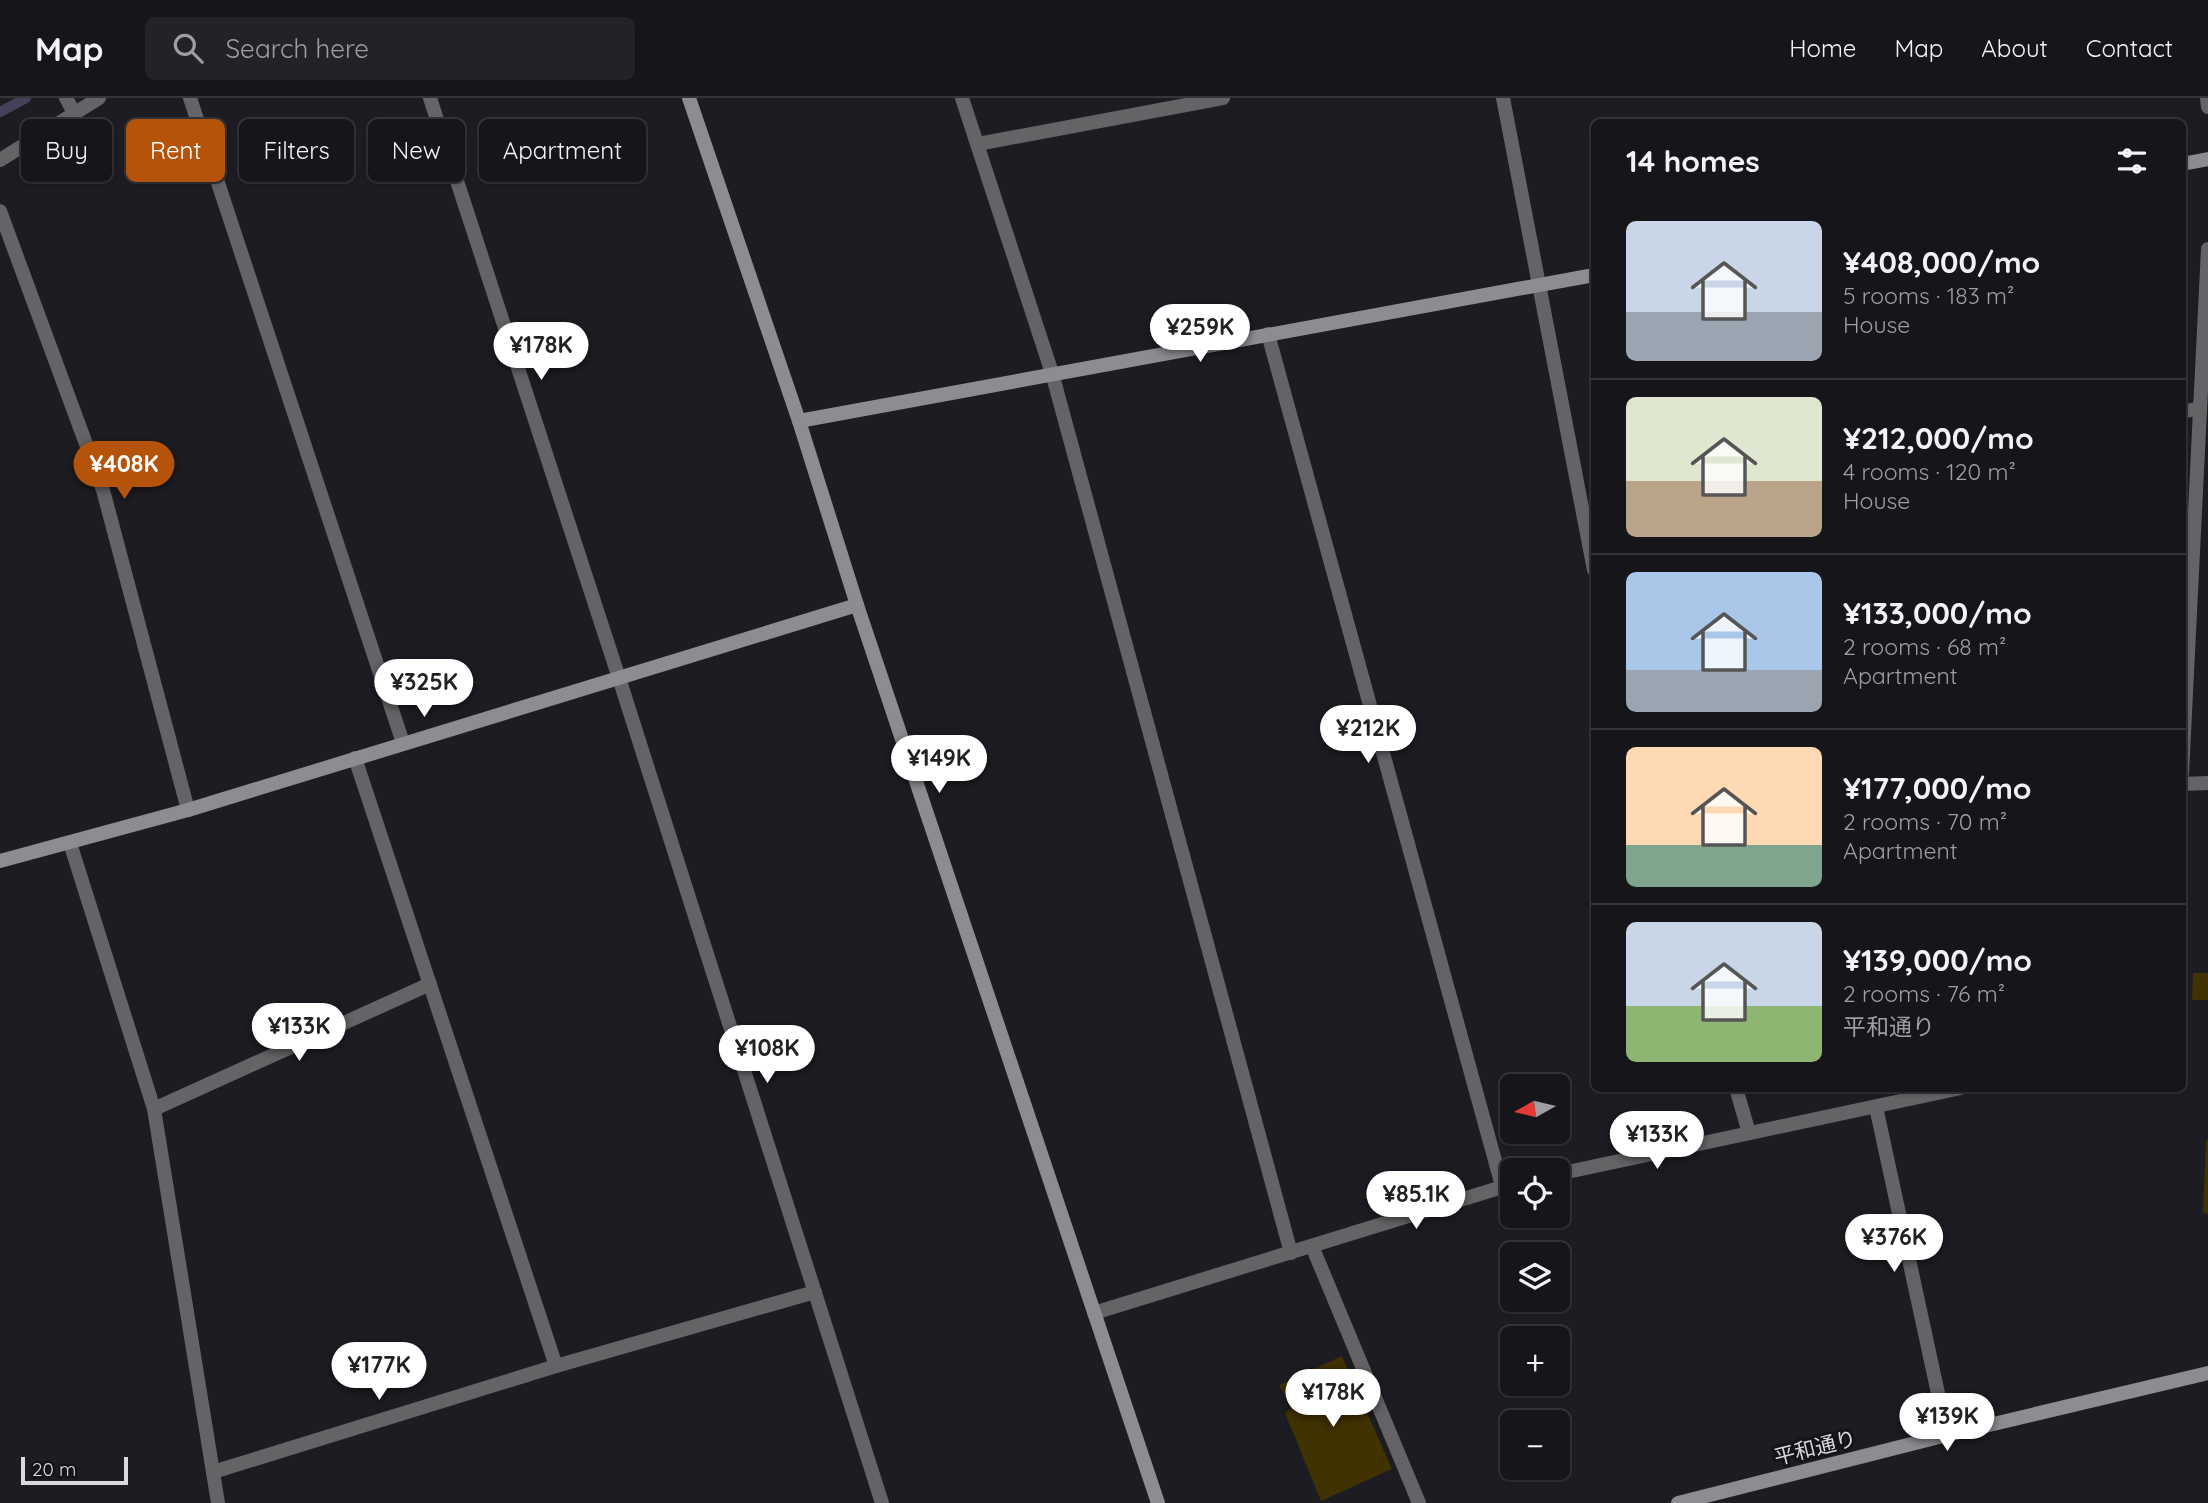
<!DOCTYPE html>
<meta charset="utf-8">
<style>
:root{--surface:#15151a;--page:#222227;--text:#f1f3f6;--muted:#9d9fa2;--line:#343439;--accent:#b45309}
body{margin:0;font-family:Quicksand,"Noto Sans JP",sans-serif;background:var(--page);color:var(--text);height:100vh;display:flex;flex-direction:column;font-size:26px;white-space:nowrap}
*{box-sizing:border-box;margin:0}
p{font-size:23px;color:var(--muted)}
.icon{flex:none;width:38px;height:38px;fill:none;stroke:currentColor;stroke-width:2;stroke-linecap:round;stroke-linejoin:round}
.map{position:relative;flex:1;overflow:hidden}
.details{position:absolute;left:1591px;top:21px;width:595px;height:973px;display:flex;flex-direction:column;background:var(--surface);border-radius:10px;box-shadow:0 2px 5px #0004,0 0 0 2px var(--line)}
.details>*{flex:none}
.banner{position:absolute;left:21px;top:21px;width:665px;height:63px;display:flex;gap:14px}
.needle{width:46px;rotate:262deg}
.tools{position:absolute;left:1500px;top:976px;display:grid;gap:14px}
.tools a{display:grid;place-items:center;width:70px;height:70px;border-radius:10px;background:var(--surface);box-shadow:0 2px 5px #0004,0 0 0 2px var(--line);font-size:35px}
.scale{position:absolute;left:21px;bottom:18px;width:107px;box-sizing:border-box;padding-left:7px;border:4px solid #d9d9de;border-top:0;font-size:19px;line-height:24px;white-space:nowrap;color:#d9d9de;-webkit-text-stroke:5px #131319;paint-order:stroke}
.price{position:absolute;translate:-50% -60px;padding:0 16px;border-radius:24px;background:#fff;color:#222;font-size:23px;line-height:46px;filter:drop-shadow(0 2px 4px #0008)}
.price::after{content:'';position:absolute;left:50%;top:42px;width:21px;height:16px;margin-left:-10px;background:inherit;clip-path:polygon(0 0,100% 0,50% 100%)}
.price.active{background:var(--accent);color:#fff}
ul{padding:0;list-style:none}
li{display:flex;align-items:center;gap:21px;height:175px;padding:0 35px}
li+li{border-top:2px solid var(--line)}
li span{display:grid;place-items:center;flex:none;width:196px;height:140px;border-radius:10px;color:#555}
li>.icon{margin-inline-start:auto}
span .icon{width:84px;height:84px;fill:#fffc;stroke-width:1}
li b{font-size:30px}
h2{display:flex;justify-content:space-between;align-items:center;height:84px;padding:0 35px;font-size:30px}
.chip{padding:0 24px;border-radius:10px;background:var(--surface);box-shadow:0 2px 5px #0004,0 0 0 2px var(--line);font-size:24px;line-height:63px}
.chip.active{background:var(--accent);color:#fff}
header{display:flex;align-items:center;gap:42px;box-sizing:border-box;height:98px;padding:0 35px;background:var(--surface);border-bottom:2px solid var(--line)}
header strong{font-size:33px}
nav{display:flex;gap:38px;margin-inline-start:auto;font-size:24px}
.search{width:490px;height:63px;background:var(--page);display:flex;align-items:center;gap:18px;box-sizing:border-box;padding:0 24px;border-radius:10px;color:var(--muted);font-size:26px}
.map>svg:first-child{display:block}
.lines{fill:none;stroke-linecap:round;stroke-linejoin:round}
.stream{stroke:#45415b;stroke-width:10}
.building{fill:#413202}
.street{stroke:#646467;stroke-width:14}
.secondary{stroke:#8c8c92;stroke-width:14}
.labels{text-anchor:middle;dominant-baseline:central;stroke-width:6;stroke-linejoin:round;paint-order:stroke}
.street-label{font-size:21px;fill:#d9d9de;stroke:#131319}
</style>
<header>
<strong>Map</strong>
<div class="search"><svg class="icon" aria-label="search" viewBox="0 0 24 24"><circle cx="10" cy="10" r="6"/><path d="M15 15l6 6"/></svg>Search here</div>
<nav><a>Home</a><a>Map</a><a>About</a><a>Contact</a></nav>
</header>
<div class="map">
<svg width="2208" height="1405" viewBox="0 0 2208 1405">
<rect width="100%" height="100%" fill="#1c1c22"/>
<g class="lines">
<polyline class="stream" points="0,14 26,0"/>
</g>
<g class="building">
<polygon points="2193,875 2208,875 2208,902 2192,902"/>
<polygon points="2206,1042 2208,1042 2208,1116 2203,1115"/>
<polygon points="1342,1258 1392,1371 1321,1403 1285,1315 1291,1310 1279,1287"/>
</g>
<g class="lines">
<g class="street">
<polyline points="66,0 74,15"/>
<polyline points="190,0 403,645"/>
<polyline points="430,0 619,580 882,1405"/>
<polyline points="962,0 1052,275 1291,1155"/>
<polyline points="1503,0 1594,472"/>
<polyline points="2207,0 2208,9"/>
<polyline points="978,46 1223,0"/>
<polyline points="0,62 99,0"/>
<polyline points="0,113 103,392 188,712"/>
<polyline points="1268,236 1502,1088"/>
<polyline points="2182,314 2200,310"/>
<polyline points="355,660 556,1268 815,1194"/>
<polyline points="2182,676 2208,151"/>
<polyline points="2182,686 2208,685"/>
<polyline points="70,745 154,1011 218,1405"/>
<polyline points="1736,990 1749,1035"/>
<polyline points="1876,1009 1947,1337"/>
<polyline points="154,1011 430,886"/>
<polyline points="1558,1076 1961,990"/>
<polyline points="1312,1148 1419,1405"/>
<polyline points="1094,1215 1512,1086"/>
<polyline points="213,1374 556,1268"/>
</g>
<g class="secondary">
<polyline points="689,0 799,323 857,507 1158,1405"/>
<polyline points="2182,66 2208,61"/>
<polyline points="799,323 1594,177"/>
<polyline points="0,763 188,712 857,507"/>
<polyline points="1678,1405 1947,1337 2208,1275"/>
</g>
</g>
<g class="labels">
<g class="street-label">
<text transform="translate(1815 1349) rotate(-14)">平和通り</text>
</g>
</g>
</svg>
<div class="tools">
<a><svg class="needle" viewBox="-14 -14 28 28"><path d="M0-13l5 13h-10z" fill="#e53935"/><path d="M0 13l5-13h-10z" fill="#9d9fa2"/></svg></a>
<a><svg class="icon" aria-label="locate" viewBox="0 0 24 24"><circle cx="12" cy="12" r="6"/><path d="M12 2v4M12 18v4M2 12h4M18 12h4"/></svg></a>
<a><svg class="icon" aria-label="layers" viewBox="0 0 24 24"><path d="M12 4l9 5-9 5-9-5zM3 14l9 5 9-5"/></svg></a>
<a>+</a>
<a>−</a>
</div>
<div class="scale">20 m</div>
<b class="price" style="left:1200px;top:266px">¥259K</b>
<b class="price" style="left:541px;top:284px">¥178K</b>
<b class="price active" style="left:124px;top:403px">¥408K</b>
<b class="price" style="left:424px;top:621px">¥325K</b>
<b class="price" style="left:1368px;top:667px">¥212K</b>
<b class="price" style="left:939px;top:697px">¥149K</b>
<b class="price" style="left:299px;top:965px">¥133K</b>
<b class="price" style="left:767px;top:987px">¥108K</b>
<b class="price" style="left:1657px;top:1073px">¥133K</b>
<b class="price" style="left:1416px;top:1133px">¥85.1K</b>
<b class="price" style="left:1894px;top:1176px">¥376K</b>
<b class="price" style="left:379px;top:1304px">¥177K</b>
<b class="price" style="left:1333px;top:1331px">¥178K</b>
<b class="price" style="left:1947px;top:1355px">¥139K</b>
<div class="banner">
<a class="chip">Buy</a>
<a class="chip active">Rent</a>
<a class="chip">Filters</a>
<a class="chip">New</a>
<a class="chip">Apartment</a>
</div>
<section class="details">
<h2>14 homes<svg class="icon" aria-label="filters" viewBox="0 0 24 24"><path d="M4 7h16M4 17h16"/><circle cx="9" cy="7" r="2"/><circle cx="15" cy="17" r="2"/></svg></h2>
<ul>
<li><span style="background:linear-gradient(#c9d6e8 65%,#9aa5b1 0)"><svg class="icon" aria-label="home" viewBox="0 0 24 24"><path d="M3 11l9-7 9 7M6 9v11h12V9"/></svg></span><div><b>¥408,000/mo</b><p>5 rooms · 183 m²</p><p>House</p></div></li>
<li><span style="background:linear-gradient(#dfe7d0 60%,#b9a48a 0)"><svg class="icon" aria-label="home" viewBox="0 0 24 24"><path d="M3 11l9-7 9 7M6 9v11h12V9"/></svg></span><div><b>¥212,000/mo</b><p>4 rooms · 120 m²</p><p>House</p></div></li>
<li><span style="background:linear-gradient(#a9c7e8 70%,#9aa5b1 0)"><svg class="icon" aria-label="home" viewBox="0 0 24 24"><path d="M3 11l9-7 9 7M6 9v11h12V9"/></svg></span><div><b>¥133,000/mo</b><p>2 rooms · 68 m²</p><p>Apartment</p></div></li>
<li><span style="background:linear-gradient(#ffd9b3 70%,#7fa58c 0)"><svg class="icon" aria-label="home" viewBox="0 0 24 24"><path d="M3 11l9-7 9 7M6 9v11h12V9"/></svg></span><div><b>¥177,000/mo</b><p>2 rooms · 70 m²</p><p>Apartment</p></div></li>
<li><span style="background:linear-gradient(#c9d6e8 60%,#8fb573 0)"><svg class="icon" aria-label="home" viewBox="0 0 24 24"><path d="M3 11l9-7 9 7M6 9v11h12V9"/></svg></span><div><b>¥139,000/mo</b><p>2 rooms · 76 m²</p><p>平和通り</p></div></li>
</ul>
</section>
</div>
